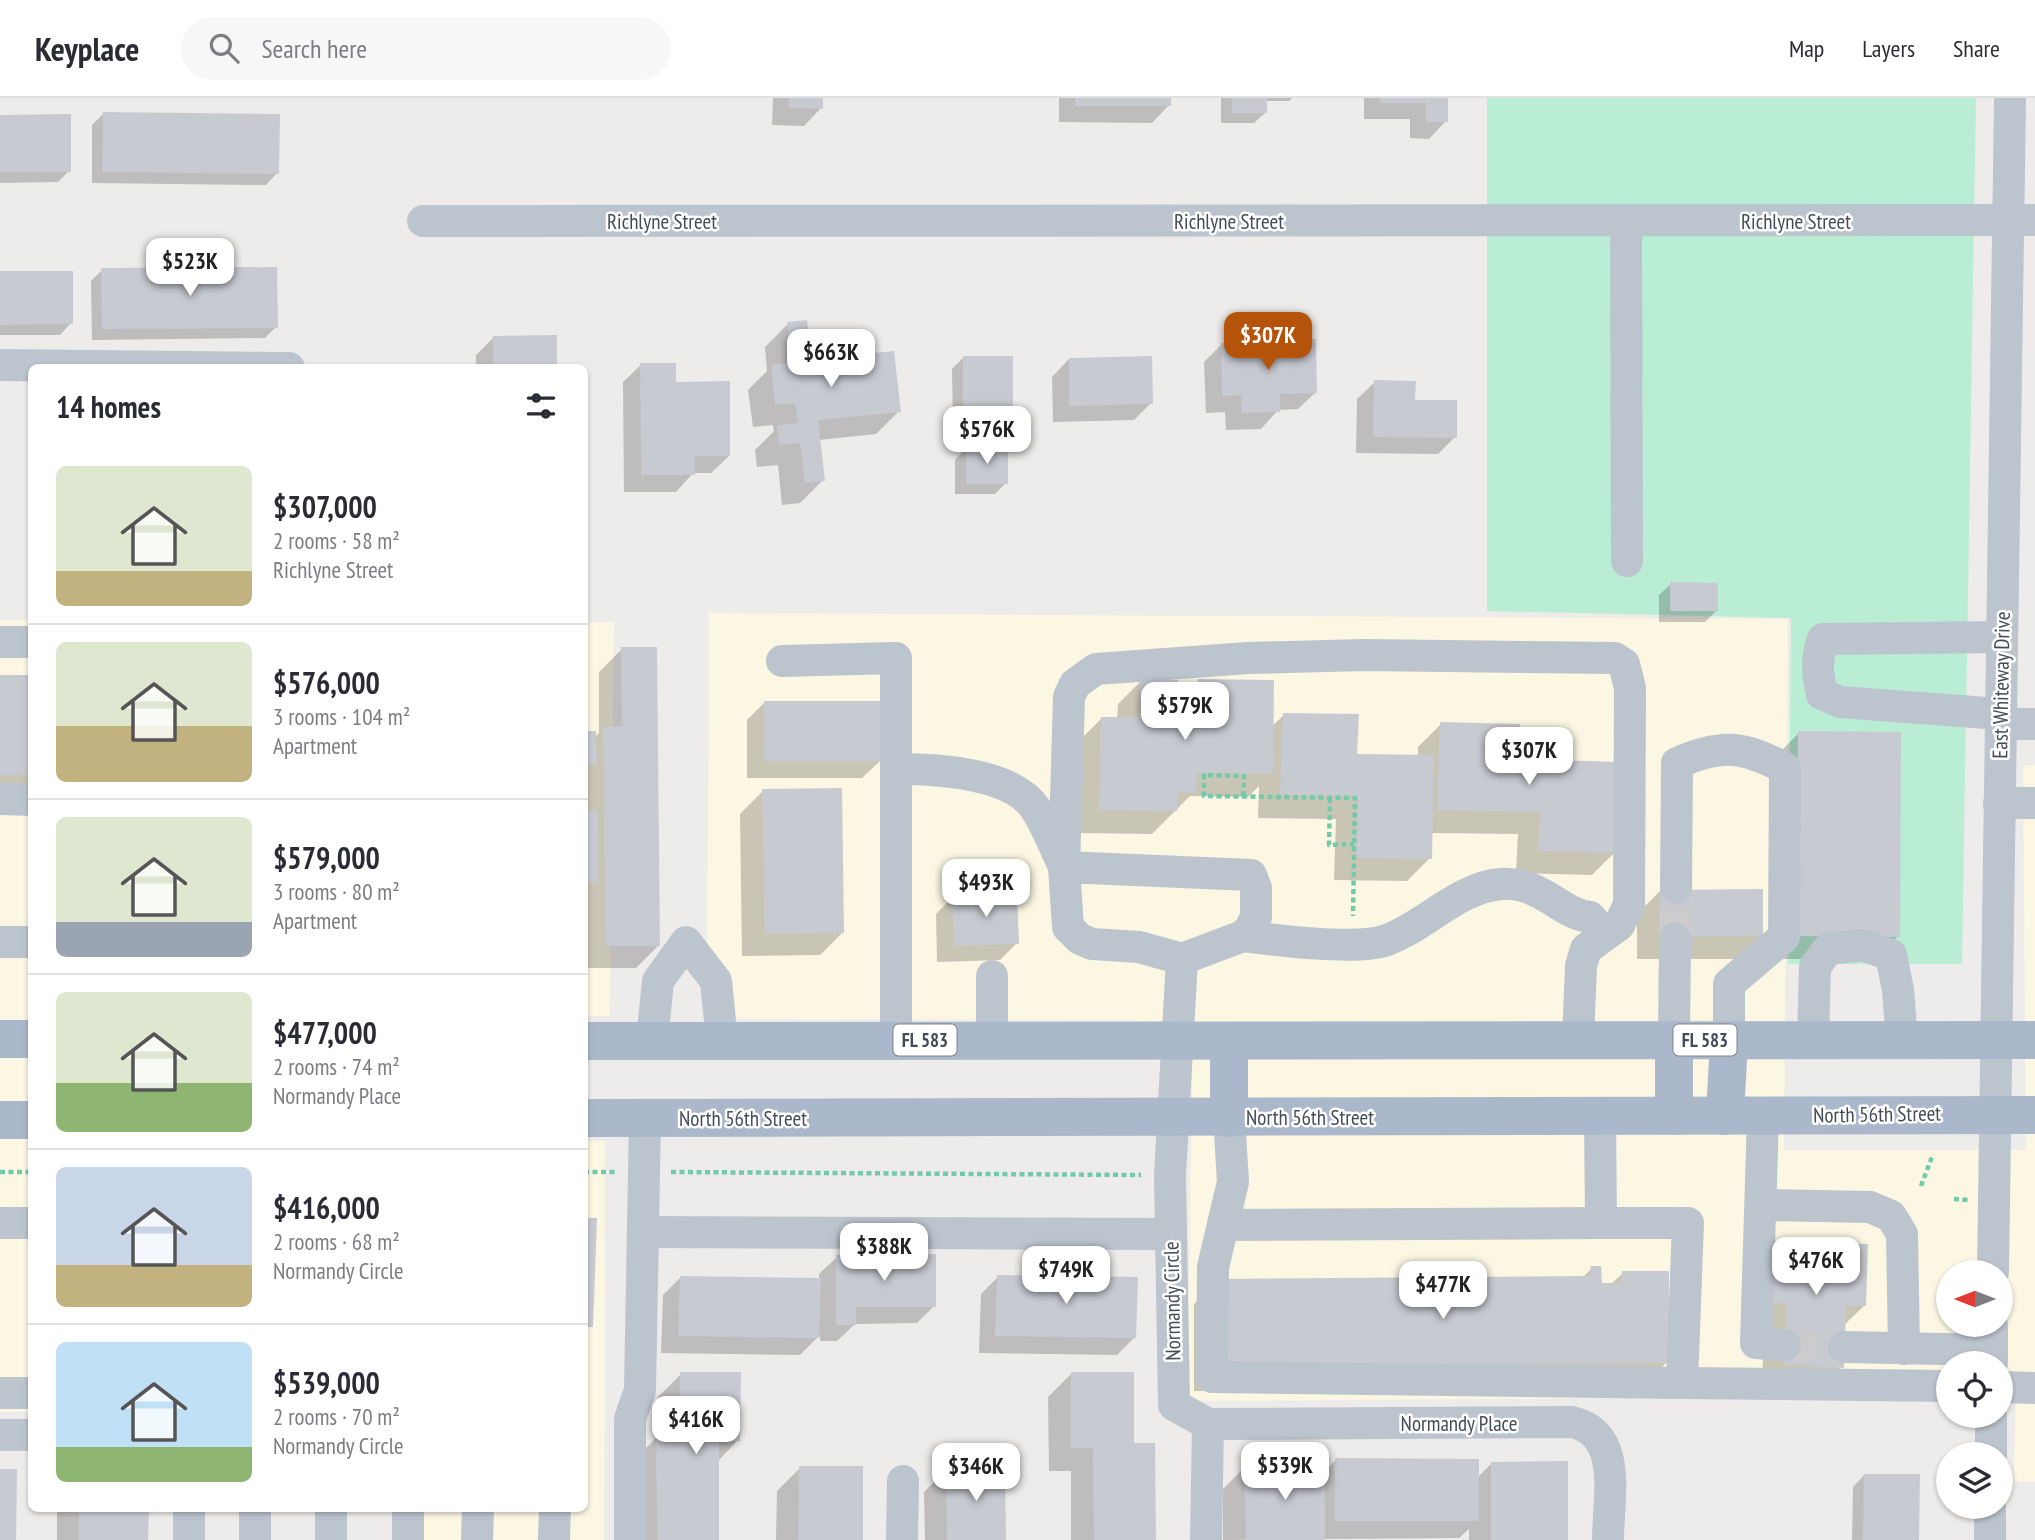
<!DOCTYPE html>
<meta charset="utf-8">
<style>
:root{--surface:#fff;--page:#f7f7f7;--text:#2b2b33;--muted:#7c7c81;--line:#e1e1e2;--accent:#b45309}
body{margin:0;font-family:"PT Sans Narrow",sans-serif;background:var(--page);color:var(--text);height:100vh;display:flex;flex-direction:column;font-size:26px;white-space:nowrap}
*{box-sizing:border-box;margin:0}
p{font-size:23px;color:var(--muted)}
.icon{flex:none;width:38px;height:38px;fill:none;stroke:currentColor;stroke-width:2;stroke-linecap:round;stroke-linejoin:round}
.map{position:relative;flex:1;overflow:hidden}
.side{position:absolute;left:28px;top:266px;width:560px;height:1148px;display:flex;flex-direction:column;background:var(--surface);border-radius:10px;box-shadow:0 2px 5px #0004}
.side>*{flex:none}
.needle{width:46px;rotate:270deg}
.buttons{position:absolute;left:1936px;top:1162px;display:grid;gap:14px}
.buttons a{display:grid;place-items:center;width:77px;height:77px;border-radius:50%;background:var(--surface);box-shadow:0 2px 5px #0004;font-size:35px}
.price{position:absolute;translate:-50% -60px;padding:0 16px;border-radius:14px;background:#fff;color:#222;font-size:23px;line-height:46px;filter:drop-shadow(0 2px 4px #0008)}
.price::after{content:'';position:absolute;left:50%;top:42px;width:21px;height:16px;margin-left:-10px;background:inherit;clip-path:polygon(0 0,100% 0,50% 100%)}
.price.active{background:var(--accent);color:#fff}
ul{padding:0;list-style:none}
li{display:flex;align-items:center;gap:21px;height:175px;padding:0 28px}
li+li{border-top:2px solid var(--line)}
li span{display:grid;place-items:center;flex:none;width:196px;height:140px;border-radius:10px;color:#555}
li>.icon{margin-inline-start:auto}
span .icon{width:84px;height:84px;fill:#fffc;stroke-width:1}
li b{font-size:30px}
h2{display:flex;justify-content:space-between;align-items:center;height:84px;padding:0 28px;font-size:30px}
header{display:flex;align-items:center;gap:42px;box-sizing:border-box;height:98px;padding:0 35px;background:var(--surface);border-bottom:2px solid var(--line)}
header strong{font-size:33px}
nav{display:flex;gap:38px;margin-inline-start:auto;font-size:24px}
.search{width:490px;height:63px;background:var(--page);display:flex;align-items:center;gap:18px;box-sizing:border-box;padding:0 24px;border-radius:38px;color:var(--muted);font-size:26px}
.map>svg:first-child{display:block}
.commercial{fill:#fbf7e3;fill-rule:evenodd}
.green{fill:#b9edd4}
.shadow{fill:#0003}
.building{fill:#c8cad2}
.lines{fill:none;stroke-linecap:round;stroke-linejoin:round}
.minor-tunnel{stroke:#ccccce;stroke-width:32;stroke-dasharray:32 16;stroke-linecap:butt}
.path{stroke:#71caaa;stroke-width:4.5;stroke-dasharray:5 3.5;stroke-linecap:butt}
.minor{stroke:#bcc4ce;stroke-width:32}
.major{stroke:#abb7cb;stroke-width:38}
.labels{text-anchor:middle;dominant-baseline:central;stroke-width:5;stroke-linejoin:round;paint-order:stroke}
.shield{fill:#fff;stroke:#7c828b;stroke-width:2}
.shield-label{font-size:19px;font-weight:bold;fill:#444c59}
.street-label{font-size:21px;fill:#444c59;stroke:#fff}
</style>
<header>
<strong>Keyplace</strong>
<div class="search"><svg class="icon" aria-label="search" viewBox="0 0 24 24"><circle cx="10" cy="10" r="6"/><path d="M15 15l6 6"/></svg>Search here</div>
<nav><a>Map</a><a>Layers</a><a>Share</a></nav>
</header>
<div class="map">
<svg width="2035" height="1442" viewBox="0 0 2035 1442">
<rect width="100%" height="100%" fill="#eeeceb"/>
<g class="commercial">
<path d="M709,515L1788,521L1784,1052H2026L2023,668L2035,667V1384H2014L2016,1298L2000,1265H1948V1298L1187,1303L1193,923L707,921ZM1948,1174H2000V1227H1948Z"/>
<polygon points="0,522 31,522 32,1314 0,1314"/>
<polygon points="585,524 614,524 610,918 585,918"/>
<polygon points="585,1043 605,1043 604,1442 424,1442 424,1411 584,1410"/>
</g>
<polygon class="green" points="1487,0 1976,0 1962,866 1788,866 1791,520 1487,513"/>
<g class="shadow">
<polygon points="773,0 822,0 821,10 804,28 772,27"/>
<polygon points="1059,0 1169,0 1169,7 1152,25 1059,24"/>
<polygon points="1221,0 1292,0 1289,3 1265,3 1266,14 1254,25 1221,25"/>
<polygon points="1364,0 1446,0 1446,23 1429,41 1410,40 1410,21 1364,21"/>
<polygon points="103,16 277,75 266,87 92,85 92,27"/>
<polygon points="0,19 69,73 58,84 0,85"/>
<polygon points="102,172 276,229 265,240 92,242 91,183"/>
<polygon points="0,175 71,225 60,237 0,237"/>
<polygon points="788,226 810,262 831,242 872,257 899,313 876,336 819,342 823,382 800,405 782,407 778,367 757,369 755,352 774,333 773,327 753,329 748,292 767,273 765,249"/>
<polygon points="493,240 555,270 476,270 476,257"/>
<polygon points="1221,247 1316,294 1298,311 1278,312 1261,331 1226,332 1225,314 1206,315 1204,264"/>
<polygon points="963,260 1012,317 1000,328 953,329 952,271"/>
<polygon points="1069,261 1151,305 1134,322 1053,324 1052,279"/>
<polygon points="641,267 674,286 729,358 711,375 693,375 676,394 624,394 623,284"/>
<polygon points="1375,284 1413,303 1455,339 1438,356 1356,355 1357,301"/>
<polygon points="966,350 1006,385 995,396 955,396 955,362"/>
<polygon points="1671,486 1716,513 1705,524 1659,524 1659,497"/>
<polygon points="622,551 659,847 636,870 584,870 584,635 594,640 599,635 599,574"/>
<polygon points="0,578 32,579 32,700 0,700"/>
<polygon points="1141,583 1176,606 1199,583 1272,628 1284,617 1356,657 1418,658 1418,649 1441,626 1517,663 1615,754 1592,777 1516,775 1518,736 1431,735 1430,760 1407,783 1334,782 1336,721 1258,720 1259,688 1248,699 1190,698 1152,736 1077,735 1079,643 1102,620 1117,621 1118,606"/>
<polygon points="764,605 880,663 862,680 747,680 747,622"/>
<polygon points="1799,635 1898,838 1875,861 1775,861 1776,658"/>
<polygon points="763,693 843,834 820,857 742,858 740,716"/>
<polygon points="1660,793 1761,838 1738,861 1637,861 1637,816"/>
<polygon points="953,799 1017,845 1000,862 937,864 936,816"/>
<polygon points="837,1159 934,1208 917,1225 855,1226 837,1243 820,1243 820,1237 800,1257 661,1255 663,1197 681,1179 819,1181 819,1176"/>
<polygon points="1746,1168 1864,1208 1843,1228 1842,1269 1819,1292 1762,1290 1764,1228"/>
<polygon points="1592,1170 1601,1186 1611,1186 1623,1175 1667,1264 1650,1281 1382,1292 1194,1293 1194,1206 1217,1183 1582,1180"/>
<polygon points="998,1179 1135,1239 1117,1257 979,1255 981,1196"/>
<polygon points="681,1276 738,1342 718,1363 717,1442 635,1442 634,1362 657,1339 658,1299"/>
<polygon points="1071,1276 1132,1347 1154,1442 1071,1442 1071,1373 1049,1373 1048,1299"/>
<polygon points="1336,1362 1477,1380 1491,1366 1566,1442 1469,1442 1469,1431 1459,1440 1223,1442 1223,1391 1246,1368 1323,1374"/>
<polygon points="800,1370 861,1442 776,1442 777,1393"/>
<polygon points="947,1371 1004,1442 925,1442 924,1394"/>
<polygon points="1864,1377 1917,1442 1852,1442 1853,1389"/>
<polygon points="57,1410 147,1410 146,1442 57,1442"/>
</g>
<g class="building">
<polygon points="789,0 823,0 823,11 789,10"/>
<rect x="1075" y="0" width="96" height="8"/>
<rect x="1232" y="0" width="35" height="15"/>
<polygon points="1380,0 1448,0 1448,24 1426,24 1426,5 1380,5"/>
<polygon points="103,14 280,16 279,76 102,74"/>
<polygon points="71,16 71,74 0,74 0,17"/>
<polygon points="277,169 278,230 102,231 101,170"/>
<polygon points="0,173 73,173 73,226 0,227"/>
<polygon points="807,222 812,262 832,260 830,240 871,235 874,255 894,253 901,314 818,322 825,383 805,385 800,345 779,347 777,327 798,325 795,305 775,307 771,267 791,265 787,224"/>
<polygon points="557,237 557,270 493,270 493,238"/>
<polygon points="1316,241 1317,295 1280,296 1280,314 1242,315 1241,297 1222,298 1221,245"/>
<polygon points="963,258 1013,258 1013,317 963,319"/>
<polygon points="1152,258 1153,306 1069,308 1069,260"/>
<polygon points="640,265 676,265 676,284 730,283 730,358 695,358 695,377 641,377"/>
<polygon points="1374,282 1416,283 1415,302 1457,302 1457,340 1373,339"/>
<rect x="966" y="349" width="42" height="37"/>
<polygon points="1670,484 1718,485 1718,513 1670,513"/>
<polygon points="621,549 657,549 660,848 606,848 603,629 622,628"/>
<rect x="0" y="577" width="32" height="100"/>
<polygon points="1140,581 1178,582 1177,619 1197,619 1198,581 1274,582 1273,676 1197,675 1196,695 1178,694 1177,713 1099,712 1101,619 1139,619"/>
<rect x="764" y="603" width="117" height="60"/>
<polygon points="1283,615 1359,616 1357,656 1434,657 1432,761 1356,760 1358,698 1280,697"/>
<polygon points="1440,624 1520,626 1518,661 1620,664 1617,755 1538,753 1540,714 1437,712"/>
<polygon points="584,633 596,633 597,667 584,667"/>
<polygon points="1798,633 1901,634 1900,839 1797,838"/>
<polygon points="842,690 844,835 765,836 762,691"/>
<polygon points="584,712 597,712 598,784 584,784"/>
<polygon points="1763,791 1763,838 1660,839 1660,792"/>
<polygon points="1017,795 1019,846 954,848 952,797"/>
<polygon points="584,1120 597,1120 593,1229 584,1229"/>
<polygon points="1769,1143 1868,1146 1866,1208 1846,1208 1844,1270 1784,1267 1786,1205 1766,1205"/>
<polygon points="936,1156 936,1209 856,1209 856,1227 836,1227 836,1157"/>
<polygon points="1591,1168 1601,1168 1602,1185 1621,1185 1622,1173 1669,1173 1669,1265 1216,1271 1217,1181 1589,1178"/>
<polygon points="997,1177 1138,1179 1136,1240 995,1238"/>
<polygon points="680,1178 821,1180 819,1240 678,1238"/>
<polygon points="680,1274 741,1274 740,1343 719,1343 719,1442 657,1442 656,1338 679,1338"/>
<polygon points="1071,1274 1134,1274 1134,1345 1155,1345 1156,1442 1094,1442 1093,1350 1071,1350"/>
<polygon points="1335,1360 1479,1361 1479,1423 1335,1423"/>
<polygon points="1568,1363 1568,1442 1491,1442 1491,1364"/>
<polygon points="1245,1366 1325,1366 1325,1442 1246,1442"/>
<polygon points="799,1368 863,1368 863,1442 798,1442"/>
<polygon points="1005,1368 1006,1442 947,1442 946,1369"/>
<polygon points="0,1371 17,1371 16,1442 0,1442"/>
<polygon points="1864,1376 1920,1376 1919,1442 1863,1442"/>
<polygon points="79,1410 149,1410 148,1442 79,1442"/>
</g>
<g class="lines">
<g class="minor-tunnel">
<polyline points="1675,841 1676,790"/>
<polyline points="1785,1247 1844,1249"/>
</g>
<g class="path">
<polyline points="1243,698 1244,678 1204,677 1204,698 1355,700 1353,818"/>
<polyline points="1330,700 1329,747 1354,746"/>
<polyline points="0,1074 32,1074"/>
<polyline points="584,1074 616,1074"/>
<polyline points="671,1074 1141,1077"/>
<polyline points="1921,1088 1933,1056"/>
<polyline points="1954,1101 1968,1102"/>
</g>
<g class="minor">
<polyline points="423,123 2035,122"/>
<polyline points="1626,123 1627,463"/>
<polyline points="0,267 289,270"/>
<polyline points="0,544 32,544"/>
<polyline points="782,563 896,560 896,942"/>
<path d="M2000,616L1840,604L1822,596C1817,576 1816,561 1823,541L2002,539"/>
<polyline points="2000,626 2035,626"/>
<path d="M896,671C934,671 1011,674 1035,710C1046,726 1053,746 1062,764"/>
<polyline points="0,701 32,702"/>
<polyline points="1999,705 2035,705"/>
<polyline points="1064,769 1069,599 1075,586 1096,571 1248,560 1364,557 1615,560 1624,566 1630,590 1629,807 1619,827 1586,851 1581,868 1578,942"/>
<polygon points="1064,769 1251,777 1256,790 1256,819 1250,831 1243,838 1182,861 1139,849 1092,846 1080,841 1068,829"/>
<path d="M1676,790L1677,665C1722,645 1742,648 1785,670L1784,839L1729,886V942"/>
<path d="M1243,838C1274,842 1359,853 1387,842C1425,828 1459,789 1501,786C1541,783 1562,817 1590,819L1604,836"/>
<polyline points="0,844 32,844"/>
<polyline points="1182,861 1170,1077 1174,1307 1208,1326 1206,1442"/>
<polyline points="992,878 992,942"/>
<polyline points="1674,942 1675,841"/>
<polyline points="1813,942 1815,869 1828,851 1862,847 1891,857 1898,892 1902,942"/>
<polyline points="652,943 658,883 686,844 716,883 722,943"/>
<polyline points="1763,1018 1756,1245 1785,1247"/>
<polyline points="1229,1020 1233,1084 1213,1169 1212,1279 1682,1285 1688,1125 1601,1125 1600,1018"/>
<polyline points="1761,1107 1870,1109 1891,1118 1902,1136 1904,1251"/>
<polyline points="0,1125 32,1125"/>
<polyline points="1223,1127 1601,1125"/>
<polyline points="643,1134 1171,1136"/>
<polyline points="1993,1174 2010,0"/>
<polyline points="1844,1249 1992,1252"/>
<polyline points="1992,1265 1992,1227"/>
<polyline points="1682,1285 1948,1288"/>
<polyline points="2000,1289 2035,1290"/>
<polyline points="0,1295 32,1295"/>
<path d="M1208,1326L1572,1324C1624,1336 1608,1400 1608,1442"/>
<polyline points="0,1337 32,1337"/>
<polyline points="1991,1356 1991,1318"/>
<polyline points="408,1410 408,1442"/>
<polyline points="189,1442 189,1410"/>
<polyline points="255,1442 255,1410"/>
<polyline points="331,1442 331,1410"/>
<polyline points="477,1442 478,1410"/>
<polyline points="554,1442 555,1410"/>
<polyline points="630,1442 630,1321 640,1292 645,1020"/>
<polyline points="902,1442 903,1383"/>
<polyline points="1990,1442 1990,1409"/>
</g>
<g class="major">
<polyline points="0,941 32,941"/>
<polyline points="1674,942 1674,1018"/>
<polyline points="584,943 2035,942"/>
<polyline points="1229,944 1229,1020"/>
<polyline points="1725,1018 1729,942"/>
<polyline points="584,1020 2035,1017"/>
<polyline points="0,1022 32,1022"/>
</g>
</g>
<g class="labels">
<g class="shield">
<rect x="893.5" y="926.5" width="63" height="31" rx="5"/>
<rect x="1673.5" y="926.5" width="63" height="31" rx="5"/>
</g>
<g class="shield-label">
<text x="925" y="942">FL 583</text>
<text x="1705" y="942">FL 583</text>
</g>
<g class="street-label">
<text x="662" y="123">Richlyne Street</text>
<text x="1229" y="123">Richlyne Street</text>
<text x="1796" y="123">Richlyne Street</text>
<text transform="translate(2001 587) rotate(-89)">East Whiteway Drive</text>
<text transform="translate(1877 1016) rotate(-1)">North 56th Street</text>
<text x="1310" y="1019">North 56th Street</text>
<text x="743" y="1020">North 56th Street</text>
<text transform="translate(1172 1203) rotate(-91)">Normandy Circle</text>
<text x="1459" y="1325">Normandy Place</text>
</g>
</g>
</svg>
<div class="buttons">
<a><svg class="needle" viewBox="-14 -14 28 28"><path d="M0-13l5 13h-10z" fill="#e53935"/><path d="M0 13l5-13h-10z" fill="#7c7c81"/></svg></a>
<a><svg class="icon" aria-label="locate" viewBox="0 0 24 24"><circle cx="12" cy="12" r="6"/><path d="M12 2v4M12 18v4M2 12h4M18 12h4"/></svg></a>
<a><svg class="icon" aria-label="layers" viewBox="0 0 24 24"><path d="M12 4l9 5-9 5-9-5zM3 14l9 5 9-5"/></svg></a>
</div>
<b class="price" style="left:190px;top:200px">$523K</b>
<b class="price active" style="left:1268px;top:274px">$307K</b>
<b class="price" style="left:831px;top:291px">$663K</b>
<b class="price" style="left:987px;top:368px">$576K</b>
<b class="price" style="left:1185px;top:644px">$579K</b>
<b class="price" style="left:1529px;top:689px">$307K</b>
<b class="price" style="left:986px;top:821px">$493K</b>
<b class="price" style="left:884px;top:1185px">$388K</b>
<b class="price" style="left:1816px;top:1199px">$476K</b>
<b class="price" style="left:1066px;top:1208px">$749K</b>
<b class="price" style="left:1443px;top:1223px">$477K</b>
<b class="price" style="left:696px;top:1358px">$416K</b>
<b class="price" style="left:1285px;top:1404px">$539K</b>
<b class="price" style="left:976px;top:1405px">$346K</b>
<section class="side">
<h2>14 homes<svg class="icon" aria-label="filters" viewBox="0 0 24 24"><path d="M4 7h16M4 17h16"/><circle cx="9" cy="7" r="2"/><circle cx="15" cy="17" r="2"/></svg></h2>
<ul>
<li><span style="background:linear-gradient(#dfe7d0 75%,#c2b280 0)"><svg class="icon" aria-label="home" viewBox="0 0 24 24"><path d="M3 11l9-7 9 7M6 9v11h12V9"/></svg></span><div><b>$307,000</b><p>2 rooms · 58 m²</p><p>Richlyne Street</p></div></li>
<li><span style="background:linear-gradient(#dfe7d0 60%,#c2b280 0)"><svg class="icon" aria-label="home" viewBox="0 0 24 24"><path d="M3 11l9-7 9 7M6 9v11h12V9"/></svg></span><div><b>$576,000</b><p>3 rooms · 104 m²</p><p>Apartment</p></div></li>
<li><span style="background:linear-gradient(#dfe7d0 75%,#9aa5b1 0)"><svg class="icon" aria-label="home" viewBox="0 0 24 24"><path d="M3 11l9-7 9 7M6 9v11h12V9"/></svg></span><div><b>$579,000</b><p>3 rooms · 80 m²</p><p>Apartment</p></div></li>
<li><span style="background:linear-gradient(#dfe7d0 65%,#8fb573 0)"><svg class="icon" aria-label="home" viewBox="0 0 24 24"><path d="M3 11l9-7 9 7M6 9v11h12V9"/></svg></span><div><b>$477,000</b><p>2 rooms · 74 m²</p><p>Normandy Place</p></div></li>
<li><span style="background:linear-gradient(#c9d6e8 70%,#c2b280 0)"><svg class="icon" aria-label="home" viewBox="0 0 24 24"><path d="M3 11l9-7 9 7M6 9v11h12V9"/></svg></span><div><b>$416,000</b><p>2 rooms · 68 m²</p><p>Normandy Circle</p></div></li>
<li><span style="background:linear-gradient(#bfe0f5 75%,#8fb573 0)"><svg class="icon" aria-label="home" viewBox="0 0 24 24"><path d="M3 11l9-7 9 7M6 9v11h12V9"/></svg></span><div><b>$539,000</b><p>2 rooms · 70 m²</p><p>Normandy Circle</p></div></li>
</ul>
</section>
</div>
